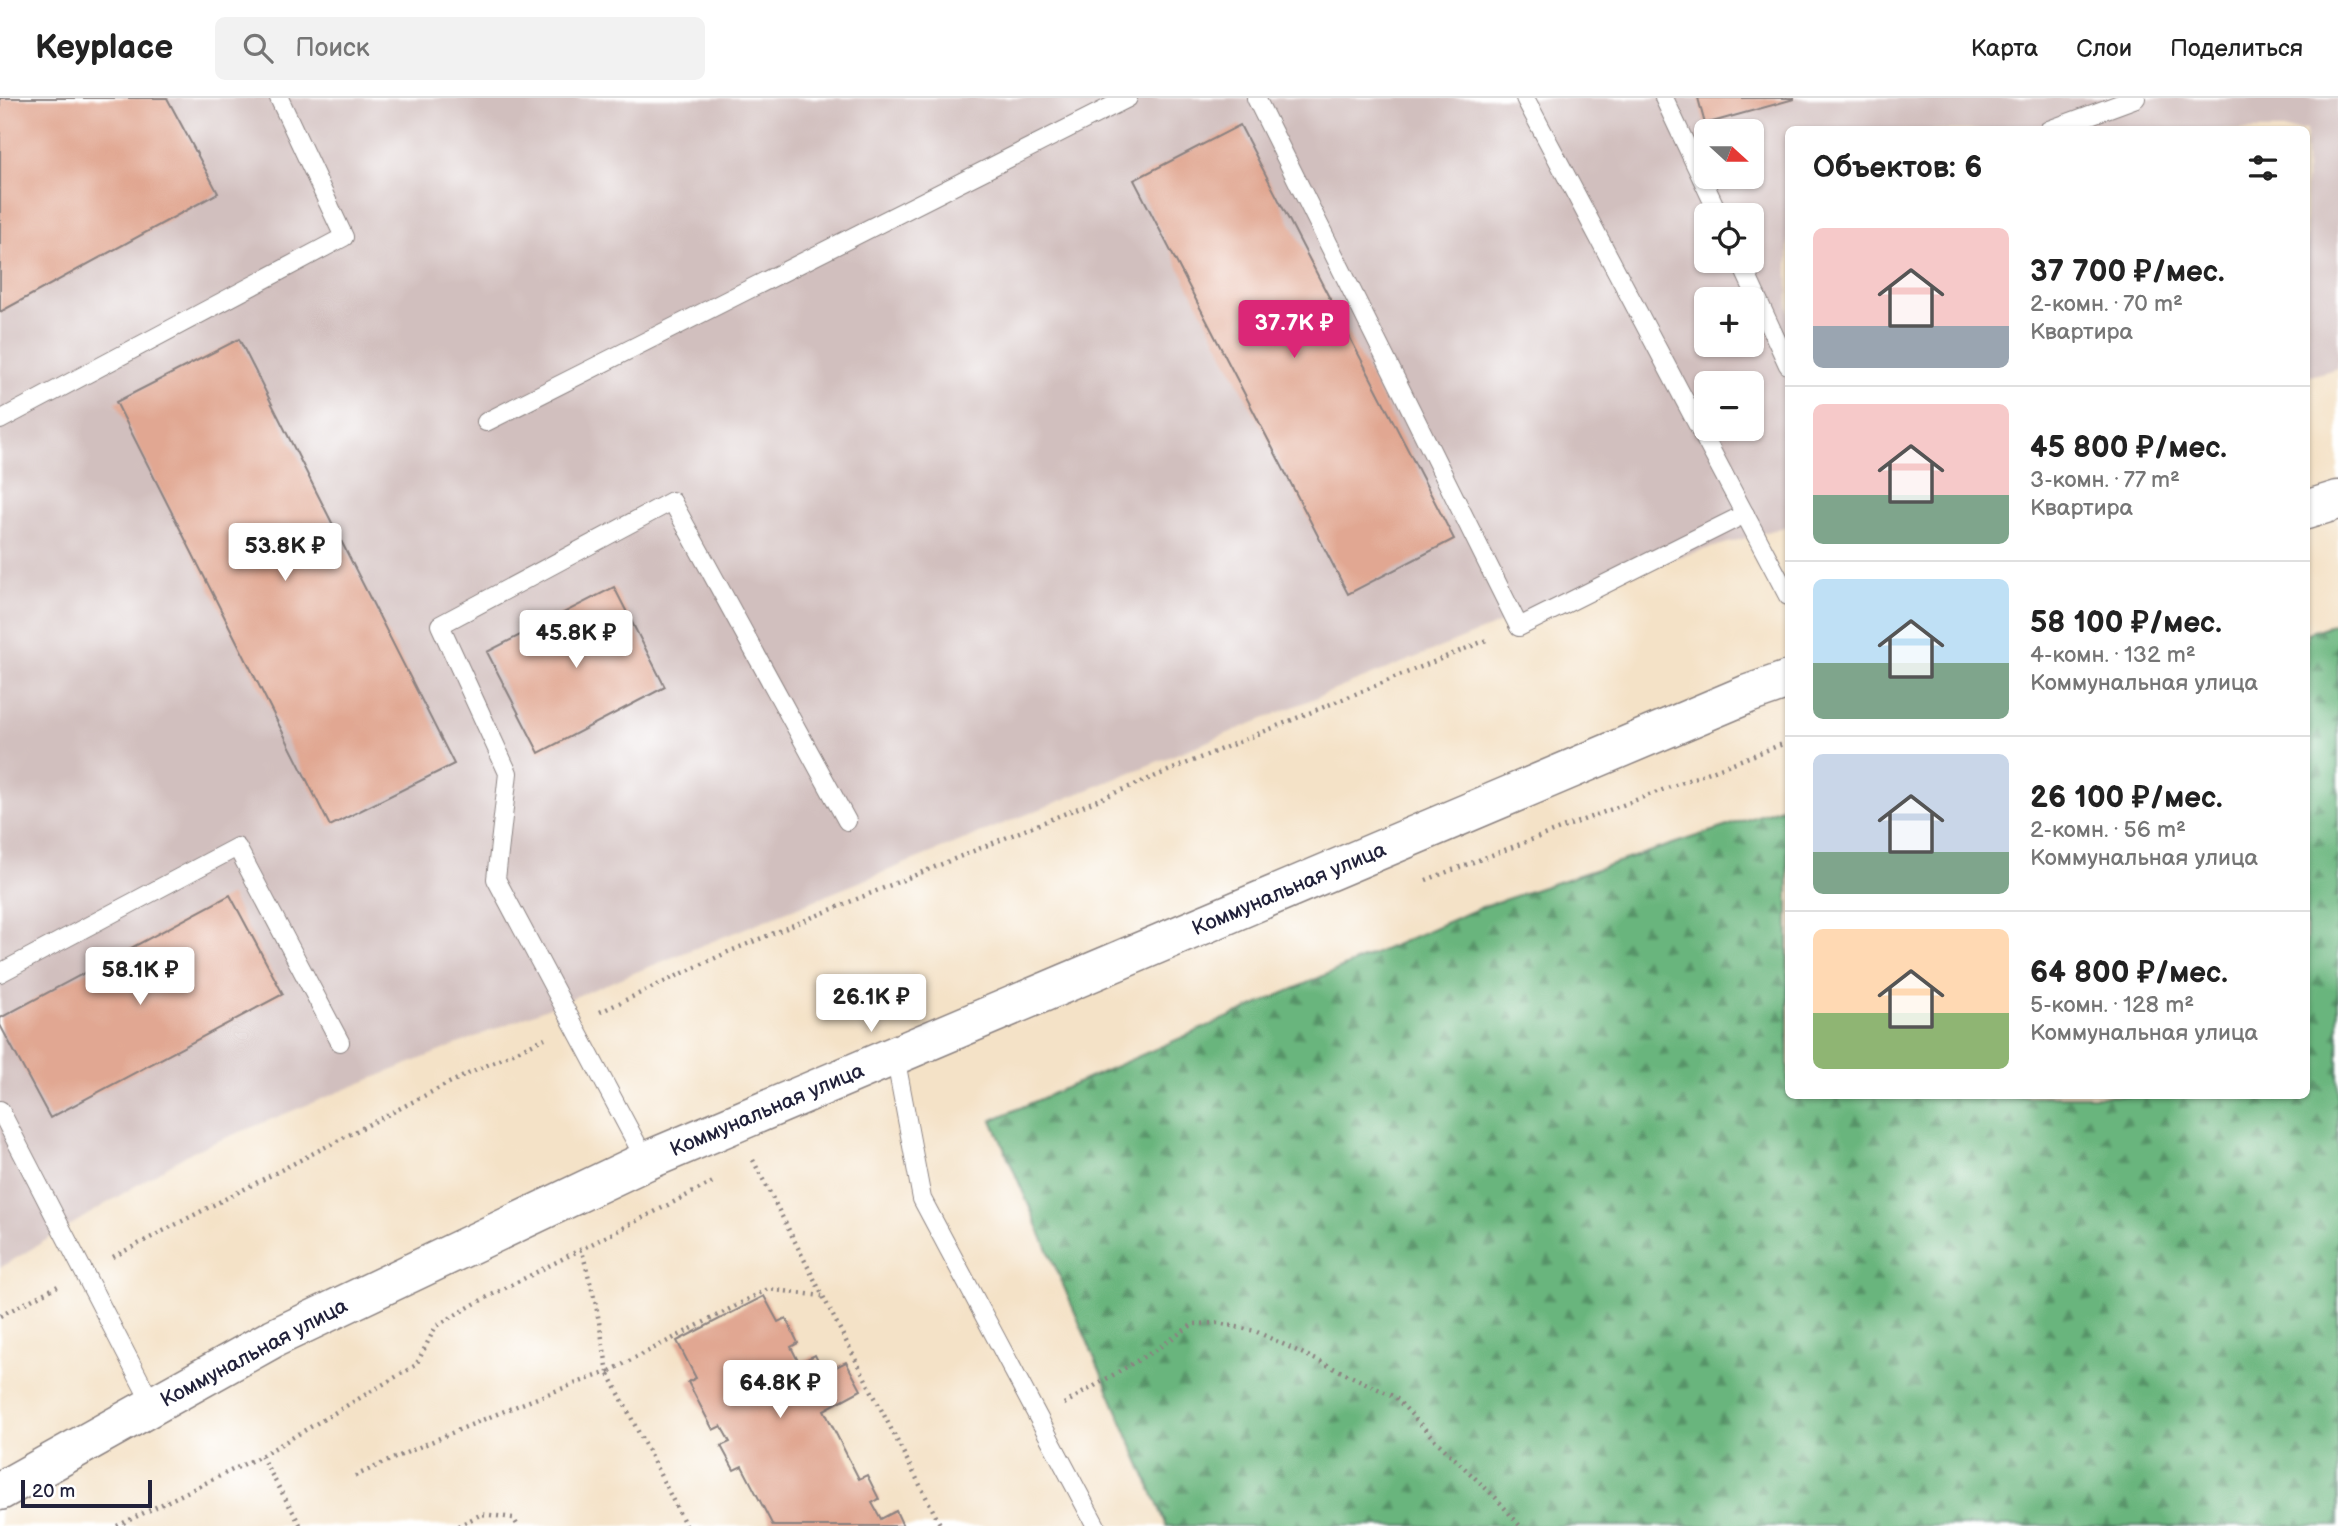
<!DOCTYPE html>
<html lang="ru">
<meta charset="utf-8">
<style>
:root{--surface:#fff;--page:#f2f2f2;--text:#222;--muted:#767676;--line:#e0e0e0;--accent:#db2777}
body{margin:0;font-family:"Balsamiq Sans",sans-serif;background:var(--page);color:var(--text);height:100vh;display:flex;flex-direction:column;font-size:26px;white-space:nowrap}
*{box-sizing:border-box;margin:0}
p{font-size:23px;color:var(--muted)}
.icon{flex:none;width:38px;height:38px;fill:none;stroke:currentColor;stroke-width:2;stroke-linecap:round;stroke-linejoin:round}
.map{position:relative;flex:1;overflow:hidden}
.sheet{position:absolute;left:1785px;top:28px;width:525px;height:973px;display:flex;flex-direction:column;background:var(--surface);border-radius:10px;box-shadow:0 2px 5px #0004}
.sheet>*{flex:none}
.needle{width:46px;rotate:111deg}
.tools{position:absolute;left:1694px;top:21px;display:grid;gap:14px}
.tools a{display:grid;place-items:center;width:70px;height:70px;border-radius:10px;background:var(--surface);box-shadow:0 2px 5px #0004;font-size:35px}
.scale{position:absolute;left:21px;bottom:18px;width:131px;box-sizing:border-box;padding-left:7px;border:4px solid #22223b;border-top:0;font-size:19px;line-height:24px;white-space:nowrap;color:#22223b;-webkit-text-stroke:5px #fff;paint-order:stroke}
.price{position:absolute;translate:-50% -60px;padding:0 16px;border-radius:7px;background:#fff;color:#222;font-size:23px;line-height:46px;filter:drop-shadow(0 2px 4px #0008)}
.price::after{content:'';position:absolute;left:50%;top:42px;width:21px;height:16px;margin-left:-10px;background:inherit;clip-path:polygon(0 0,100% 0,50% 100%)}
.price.selected{background:var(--accent);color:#fff}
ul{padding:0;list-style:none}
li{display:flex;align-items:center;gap:21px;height:175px;padding:0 28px}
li+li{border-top:2px solid var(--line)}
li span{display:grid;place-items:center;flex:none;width:196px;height:140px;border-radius:10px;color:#555}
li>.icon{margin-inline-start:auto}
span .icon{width:84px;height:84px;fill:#fffc;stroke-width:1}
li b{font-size:30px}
h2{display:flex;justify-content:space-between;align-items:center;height:84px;padding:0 28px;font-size:30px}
header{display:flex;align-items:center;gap:42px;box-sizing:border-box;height:98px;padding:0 35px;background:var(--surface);border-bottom:2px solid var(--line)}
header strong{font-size:33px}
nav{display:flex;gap:38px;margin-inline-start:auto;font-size:24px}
.search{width:490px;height:63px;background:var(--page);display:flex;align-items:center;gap:18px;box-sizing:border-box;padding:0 24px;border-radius:10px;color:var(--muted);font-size:26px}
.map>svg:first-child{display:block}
.industrial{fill:#d1bfbe;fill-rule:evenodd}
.forest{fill:url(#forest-firs);stroke:#466c5c;stroke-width:2}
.building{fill:#e1a792}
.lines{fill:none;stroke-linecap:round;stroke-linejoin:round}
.service-casing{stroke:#8b8281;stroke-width:20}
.tertiary-casing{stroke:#8b8281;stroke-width:41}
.path{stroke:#8b8281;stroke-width:4.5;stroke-dasharray:2 5;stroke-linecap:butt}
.service{stroke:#fff;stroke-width:18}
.tertiary{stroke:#fff;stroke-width:38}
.labels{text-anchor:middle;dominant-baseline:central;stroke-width:7;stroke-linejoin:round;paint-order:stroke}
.street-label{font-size:21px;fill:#22223b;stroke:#fff}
</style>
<header>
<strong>Keyplace</strong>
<div class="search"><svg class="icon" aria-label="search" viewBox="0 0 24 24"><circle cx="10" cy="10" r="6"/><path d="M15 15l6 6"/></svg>Поиск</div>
<nav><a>Карта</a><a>Слои</a><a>Поделиться</a></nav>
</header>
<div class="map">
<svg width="2338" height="1428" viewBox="0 0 2338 1428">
<defs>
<pattern id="forest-firs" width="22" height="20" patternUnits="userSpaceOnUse" patternTransform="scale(1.75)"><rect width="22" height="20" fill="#69b57d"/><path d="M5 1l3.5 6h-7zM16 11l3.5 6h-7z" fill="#569368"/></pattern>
</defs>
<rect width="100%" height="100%" fill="#fff"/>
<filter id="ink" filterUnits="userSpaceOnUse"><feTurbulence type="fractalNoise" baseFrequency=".0143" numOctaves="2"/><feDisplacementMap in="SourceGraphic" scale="14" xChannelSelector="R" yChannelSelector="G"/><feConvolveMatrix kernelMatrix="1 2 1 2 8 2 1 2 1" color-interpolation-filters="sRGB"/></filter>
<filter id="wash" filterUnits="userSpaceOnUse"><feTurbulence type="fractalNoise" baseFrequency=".00686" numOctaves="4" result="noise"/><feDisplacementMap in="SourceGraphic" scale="28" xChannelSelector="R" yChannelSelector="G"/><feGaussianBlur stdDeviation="1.57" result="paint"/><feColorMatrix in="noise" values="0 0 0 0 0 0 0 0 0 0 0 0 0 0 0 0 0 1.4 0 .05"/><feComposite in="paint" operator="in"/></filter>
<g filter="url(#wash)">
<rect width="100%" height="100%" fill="#f4e2c7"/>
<path class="industrial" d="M0,0H2338V270L2307,279L2306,32H1788V428L1632,472L193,1053L0,1170ZM1706,33H1752V79H1706ZM1706,117H1752V163H1706ZM1706,201H1752V247H1706ZM1706,285H1752V331H1706Z"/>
<polygon class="forest" points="2338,525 2338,1428 1167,1428 992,1022 1482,809 1788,708 1788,998 2306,998 2307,535"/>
<g id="blocks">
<g class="building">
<polygon points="0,0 167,0 218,95 0,214"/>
<polygon points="1698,0 1794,0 1794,1 1705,26"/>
<polygon points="1240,27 1454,441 1348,496 1134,82"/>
<polygon points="239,241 454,666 330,728 116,304"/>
<polygon points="614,489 665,589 539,655 487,554"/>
<polygon points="230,797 283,896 50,1020 0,927 0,920"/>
<polygon points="764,1198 778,1224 786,1220 798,1245 791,1249 799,1265 815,1257 824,1275 846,1264 861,1292 824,1312 859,1381 867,1377 879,1401 872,1405 881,1421 896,1413 903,1428 773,1428 742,1368 734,1372 721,1348 730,1344 721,1328 713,1332 688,1284 696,1280 677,1243"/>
</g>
</g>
</g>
<g filter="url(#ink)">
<use href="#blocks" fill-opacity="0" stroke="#8b8281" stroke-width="2"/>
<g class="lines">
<g class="service-casing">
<g id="service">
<polyline points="1256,0 1519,529 1745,416"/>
<polyline points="1525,0 1788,498"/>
<polyline points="1664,0 1719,117"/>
<polyline points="2049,32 2136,0"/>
<polyline points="1740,163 1788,267"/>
<polyline points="0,322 344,139 279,0"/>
<polyline points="486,324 1128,0"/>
<polyline points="0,875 237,749 340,944"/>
<polyline points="895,958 922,1101 1096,1428"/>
<polyline points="0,1012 153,1308"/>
<polyline points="646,1063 496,781 508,675 440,527 672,403 847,723"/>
</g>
</g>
<g class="tertiary-casing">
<g id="tertiary">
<polyline points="2306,412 2338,402"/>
<polyline points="0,1393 274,1240 646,1063 1748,596 1788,582"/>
</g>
</g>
<g class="path">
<polyline points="1426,782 1788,644"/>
<polyline points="600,914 728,854 1489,541"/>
<polyline points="753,1062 941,1428"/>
<polyline points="113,1159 449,985 545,940"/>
<polyline points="0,1218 58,1188"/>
<polyline points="1064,1306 1157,1251 1193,1226 1218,1225 1255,1233 1395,1299 1436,1343 1496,1400 1520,1428"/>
<polyline points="261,1358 301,1428"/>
<path d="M355,1378C438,1340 521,1304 608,1274L596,1207L582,1153"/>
<polyline points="117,1428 261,1358 416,1267 436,1228 476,1205 713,1084"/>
<polyline points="458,1428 482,1416 513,1420 518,1428"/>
<polyline points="686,1428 608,1274 768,1191 822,1198"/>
</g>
<use href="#service" class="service"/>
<use href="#tertiary" class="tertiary"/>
</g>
</g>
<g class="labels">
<g class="street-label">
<text transform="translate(1289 791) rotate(-23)">Коммунальная улица</text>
<text transform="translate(767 1012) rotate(-23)">Коммунальная улица</text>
<text transform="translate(254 1255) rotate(-28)">Коммунальная улица</text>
</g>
</g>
</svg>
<div class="tools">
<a><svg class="needle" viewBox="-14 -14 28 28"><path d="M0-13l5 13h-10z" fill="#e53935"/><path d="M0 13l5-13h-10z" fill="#767676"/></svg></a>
<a><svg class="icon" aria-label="locate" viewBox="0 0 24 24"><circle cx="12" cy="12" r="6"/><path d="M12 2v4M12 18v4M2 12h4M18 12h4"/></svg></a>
<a>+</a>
<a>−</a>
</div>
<div class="scale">20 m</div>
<b class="price selected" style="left:1294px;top:262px">37.7K ₽</b>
<b class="price" style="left:285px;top:485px">53.8K ₽</b>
<b class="price" style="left:576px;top:572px">45.8K ₽</b>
<b class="price" style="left:140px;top:909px">58.1K ₽</b>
<b class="price" style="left:871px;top:936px">26.1K ₽</b>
<b class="price" style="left:780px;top:1322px">64.8K ₽</b>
<section class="sheet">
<h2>Объектов: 6<svg class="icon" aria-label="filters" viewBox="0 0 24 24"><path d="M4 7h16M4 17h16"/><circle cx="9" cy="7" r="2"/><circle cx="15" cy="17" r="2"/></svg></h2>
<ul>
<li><span style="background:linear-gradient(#f6c9c9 70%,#9aa5b1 0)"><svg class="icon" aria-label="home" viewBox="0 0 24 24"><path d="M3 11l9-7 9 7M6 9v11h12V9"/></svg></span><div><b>37 700 ₽/мес.</b><p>2-комн. · 70 m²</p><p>Квартира</p></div></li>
<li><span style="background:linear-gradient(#f6c9c9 65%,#7fa58c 0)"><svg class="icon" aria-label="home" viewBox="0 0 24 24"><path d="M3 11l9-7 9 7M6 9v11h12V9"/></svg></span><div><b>45 800 ₽/мес.</b><p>3-комн. · 77 m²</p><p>Квартира</p></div></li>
<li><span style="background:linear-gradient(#bfe0f5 60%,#7fa58c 0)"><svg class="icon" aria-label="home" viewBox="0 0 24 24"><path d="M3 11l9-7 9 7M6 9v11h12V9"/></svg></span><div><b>58 100 ₽/мес.</b><p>4-комн. · 132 m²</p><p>Коммунальная улица</p></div></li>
<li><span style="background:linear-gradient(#c9d6e8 70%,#7fa58c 0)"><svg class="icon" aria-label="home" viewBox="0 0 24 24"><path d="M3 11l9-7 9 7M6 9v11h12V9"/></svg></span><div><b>26 100 ₽/мес.</b><p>2-комн. · 56 m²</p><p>Коммунальная улица</p></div></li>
<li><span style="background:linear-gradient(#ffd9b3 60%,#8fb573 0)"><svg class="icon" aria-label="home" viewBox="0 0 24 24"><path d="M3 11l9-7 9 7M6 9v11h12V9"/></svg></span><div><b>64 800 ₽/мес.</b><p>5-комн. · 128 m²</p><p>Коммунальная улица</p></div></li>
</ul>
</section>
</div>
